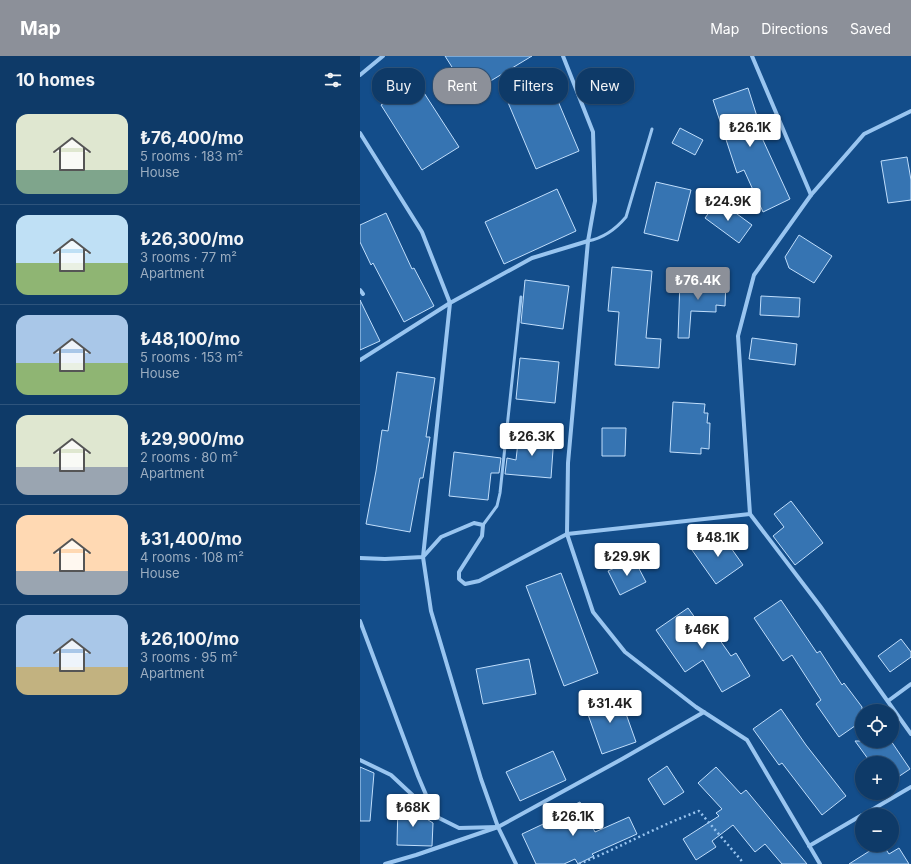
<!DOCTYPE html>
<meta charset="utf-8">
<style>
:root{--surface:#0e3a68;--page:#1c4571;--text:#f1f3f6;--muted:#9badc0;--line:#2e547c;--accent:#8c9099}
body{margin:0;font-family:Inter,sans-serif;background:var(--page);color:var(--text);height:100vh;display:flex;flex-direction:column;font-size:15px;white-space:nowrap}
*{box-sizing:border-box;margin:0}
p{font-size:13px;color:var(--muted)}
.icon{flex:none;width:22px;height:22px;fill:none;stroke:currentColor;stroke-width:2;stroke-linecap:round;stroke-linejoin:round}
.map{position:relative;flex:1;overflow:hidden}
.drawer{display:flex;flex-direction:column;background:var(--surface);width:360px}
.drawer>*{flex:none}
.guide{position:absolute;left:12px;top:12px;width:380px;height:36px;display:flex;gap:8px}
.fabs{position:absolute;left:495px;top:648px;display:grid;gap:8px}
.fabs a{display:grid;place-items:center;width:44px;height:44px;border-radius:50%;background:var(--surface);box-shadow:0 1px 3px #0004,0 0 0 1px var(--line);font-size:20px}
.price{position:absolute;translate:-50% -34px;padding:0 9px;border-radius:4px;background:#fff;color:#222;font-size:13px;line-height:26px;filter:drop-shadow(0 1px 2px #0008)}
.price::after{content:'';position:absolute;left:50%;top:24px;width:12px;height:9px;margin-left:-6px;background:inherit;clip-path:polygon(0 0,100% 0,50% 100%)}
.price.current{background:var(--accent);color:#fff}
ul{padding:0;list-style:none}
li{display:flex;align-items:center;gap:12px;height:100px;padding:0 16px}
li+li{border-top:1px solid var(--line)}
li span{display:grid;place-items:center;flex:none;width:112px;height:80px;border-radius:12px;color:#555}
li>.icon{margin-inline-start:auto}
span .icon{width:48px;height:48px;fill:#fffc;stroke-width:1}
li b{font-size:17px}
h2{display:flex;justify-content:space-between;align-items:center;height:48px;padding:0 16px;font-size:17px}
.tag{padding:0 14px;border-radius:16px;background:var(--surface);box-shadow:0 1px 3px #0004,0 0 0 1px var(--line);font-size:14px;line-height:36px}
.tag.current{background:var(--accent);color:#fff}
header{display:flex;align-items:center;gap:24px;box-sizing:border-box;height:56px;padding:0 20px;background:var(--accent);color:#fff}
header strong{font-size:19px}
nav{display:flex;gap:22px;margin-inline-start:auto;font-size:14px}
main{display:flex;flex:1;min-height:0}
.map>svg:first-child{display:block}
.building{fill:#3674b2;stroke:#c0defc}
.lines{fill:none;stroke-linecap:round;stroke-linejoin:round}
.path{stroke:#99c5f0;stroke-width:2.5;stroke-dasharray:2 3;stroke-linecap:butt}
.lane{stroke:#99c5f0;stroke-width:3}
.street{stroke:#99c5f0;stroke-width:4}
</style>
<header>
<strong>Map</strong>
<nav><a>Map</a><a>Directions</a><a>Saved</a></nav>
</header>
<main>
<section class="drawer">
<h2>10 homes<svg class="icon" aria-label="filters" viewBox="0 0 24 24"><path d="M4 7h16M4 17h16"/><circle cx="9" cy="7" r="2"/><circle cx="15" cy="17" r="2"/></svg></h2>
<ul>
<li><span style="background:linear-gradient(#dfe7d0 70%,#7fa58c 0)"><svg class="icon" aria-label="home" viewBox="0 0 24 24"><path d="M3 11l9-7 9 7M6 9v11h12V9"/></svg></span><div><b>₺76,400/mo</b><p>5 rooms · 183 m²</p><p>House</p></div></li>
<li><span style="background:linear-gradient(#bfe0f5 60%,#8fb573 0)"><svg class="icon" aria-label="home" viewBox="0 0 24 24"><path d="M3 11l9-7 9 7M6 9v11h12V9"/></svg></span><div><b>₺26,300/mo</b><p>3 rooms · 77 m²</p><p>Apartment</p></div></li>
<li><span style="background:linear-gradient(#a9c7e8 60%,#8fb573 0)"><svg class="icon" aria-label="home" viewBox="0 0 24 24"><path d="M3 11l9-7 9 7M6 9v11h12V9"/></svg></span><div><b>₺48,100/mo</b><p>5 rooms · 153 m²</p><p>House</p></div></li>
<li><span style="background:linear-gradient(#dfe7d0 65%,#9aa5b1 0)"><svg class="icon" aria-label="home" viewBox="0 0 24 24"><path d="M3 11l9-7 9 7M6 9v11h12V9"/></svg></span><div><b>₺29,900/mo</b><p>2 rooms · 80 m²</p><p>Apartment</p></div></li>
<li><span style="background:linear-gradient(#ffd9b3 70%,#9aa5b1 0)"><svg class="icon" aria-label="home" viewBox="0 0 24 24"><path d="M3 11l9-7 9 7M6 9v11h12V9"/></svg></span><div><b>₺31,400/mo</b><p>4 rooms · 108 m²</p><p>House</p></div></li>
<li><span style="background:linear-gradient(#a9c7e8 65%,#c2b280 0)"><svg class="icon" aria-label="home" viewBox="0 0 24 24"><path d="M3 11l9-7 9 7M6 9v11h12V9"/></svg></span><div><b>₺26,100/mo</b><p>3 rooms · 95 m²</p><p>Apartment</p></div></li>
</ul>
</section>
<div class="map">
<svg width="551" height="808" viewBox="0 0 551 808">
<rect width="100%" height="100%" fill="#134d8a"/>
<g class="building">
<polygon points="85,0 172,0 109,38"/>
<polygon points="187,19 219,95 176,113 144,37"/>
<polygon points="57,26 99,91 62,114 21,49"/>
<polygon points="388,32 400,70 397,71 430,143 403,156 384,114 377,117 353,44"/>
<polygon points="320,72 343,84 335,99 312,87"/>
<polygon points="547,101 551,124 551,144 528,147 521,105"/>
<polygon points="296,126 331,134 318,185 284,177"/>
<polygon points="197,133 216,175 144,208 125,166"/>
<polygon points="358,144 392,169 379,187 345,162"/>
<polygon points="26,157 52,213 54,212 74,250 44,266 13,207 11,209 0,186 0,169"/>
<polygon points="439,179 472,200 454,227 429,212 425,201"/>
<polygon points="252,211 292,215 286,282 301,283 299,312 255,309 259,256 248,255"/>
<polygon points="165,224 209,230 203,273 161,267"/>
<polygon points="320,224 366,225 365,250 356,249 356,256 331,255 329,282 318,282"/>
<polygon points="401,240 440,242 439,261 400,259"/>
<polygon points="0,244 20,285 0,294"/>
<polygon points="392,282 437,288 435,309 389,303"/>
<polygon points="160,302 199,306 195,347 156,343"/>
<polygon points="37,316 75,322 66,381 70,381 63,422 60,422 50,476 6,468 16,415 22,374 28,375"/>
<polygon points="313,346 345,348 344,357 348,357 347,367 350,367 349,393 341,392 341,398 310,396"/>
<polygon points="242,372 266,372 265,400 242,400"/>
<polygon points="159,377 194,380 191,422 145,418 147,402 156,404"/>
<polygon points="94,396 141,402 139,417 131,417 128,444 89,440"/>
<polygon points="431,445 463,487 435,509 413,480 424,471 414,458"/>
<polygon points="359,475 383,509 356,528 332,494"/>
<polygon points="274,503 286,526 260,539 248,515"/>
<polygon points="201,517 238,617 204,630 166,530"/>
<polygon points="421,544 457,597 460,595 482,629 484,627 502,651 502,665 479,681 456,648 461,644 432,599 423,605 394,562"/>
<polygon points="328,552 346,577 352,573 371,600 376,597 390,620 362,636 343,604 325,616 296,574"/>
<polygon points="541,583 551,596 551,601 530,616 518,600"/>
<polygon points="169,603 176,638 123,648 116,613"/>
<polygon points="259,638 276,686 242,698 225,650"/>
<polygon points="421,653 446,689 486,740 462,759 422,707 419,709 393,673"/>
<polygon points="495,685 531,685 550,713 532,725 532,707 511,707"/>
<polygon points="193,695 206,724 160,745 146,716"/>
<polygon points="307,710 324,736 304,749 288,723"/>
<polygon points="0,711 14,717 10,765 0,765"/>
<polygon points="356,711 381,738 386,734 447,808 422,808 405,788 395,796 373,769 352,785 356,791 336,804 323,783 359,760 356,757 362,753 338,727"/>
<polygon points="38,745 73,767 72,790 37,789"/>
<polygon points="220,746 235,776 269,761 277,778 232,798 234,800 218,808 215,803 204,808 176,808 162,778 196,762 194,758"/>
<polygon points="519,789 523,789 529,798 539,792 549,808 489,808"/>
</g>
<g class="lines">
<path class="path" d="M219,808C259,792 298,770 339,755L381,804L382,808"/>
<g class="lane">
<path d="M228,185C244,182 255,174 266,161L292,73"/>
<polyline points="123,469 137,450 140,437 161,241"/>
</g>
<g class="street">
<polyline points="203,0 233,76 235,145 228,185 208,407 207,478 233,556 265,596 336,651 387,684 460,808"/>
<polyline points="392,0 451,139"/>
<polyline points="0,19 23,0"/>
<polyline points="551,55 504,78 451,139 394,219 378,280 390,458 460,550 551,678"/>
<polyline points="0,77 62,176 90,247 63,501 71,555 121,723 138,771"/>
<polyline points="0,234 3,238"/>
<polyline points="0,304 90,247 172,202 228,185"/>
<polyline points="0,502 25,503 63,501 81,481 114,467 123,469 122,480 99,516 99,523 105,528 119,525 207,478 390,458"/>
<polyline points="0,565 58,720 75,760"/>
<polyline points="528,645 551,628"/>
<polyline points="0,704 31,719 75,760 99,772 138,771 156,808"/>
<polyline points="503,759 551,731"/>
<polyline points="449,790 502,759"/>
<polyline points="25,808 56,799 138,771 262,703 344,656"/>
</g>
</g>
</svg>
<div class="fabs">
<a><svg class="icon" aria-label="locate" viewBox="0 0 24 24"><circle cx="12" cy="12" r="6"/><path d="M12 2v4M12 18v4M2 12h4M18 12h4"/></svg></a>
<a>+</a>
<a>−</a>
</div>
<b class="price" style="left:390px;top:92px">₺26.1K</b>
<b class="price" style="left:368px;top:166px">₺24.9K</b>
<b class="price current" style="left:338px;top:245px">₺76.4K</b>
<b class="price" style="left:172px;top:401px">₺26.3K</b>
<b class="price" style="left:358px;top:502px">₺48.1K</b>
<b class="price" style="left:267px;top:521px">₺29.9K</b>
<b class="price" style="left:342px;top:594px">₺46K</b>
<b class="price" style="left:250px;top:668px">₺31.4K</b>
<b class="price" style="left:53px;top:772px">₺68K</b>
<b class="price" style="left:213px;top:781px">₺26.1K</b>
<div class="guide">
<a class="tag">Buy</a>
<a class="tag current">Rent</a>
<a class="tag">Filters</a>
<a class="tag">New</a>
</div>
</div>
</main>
